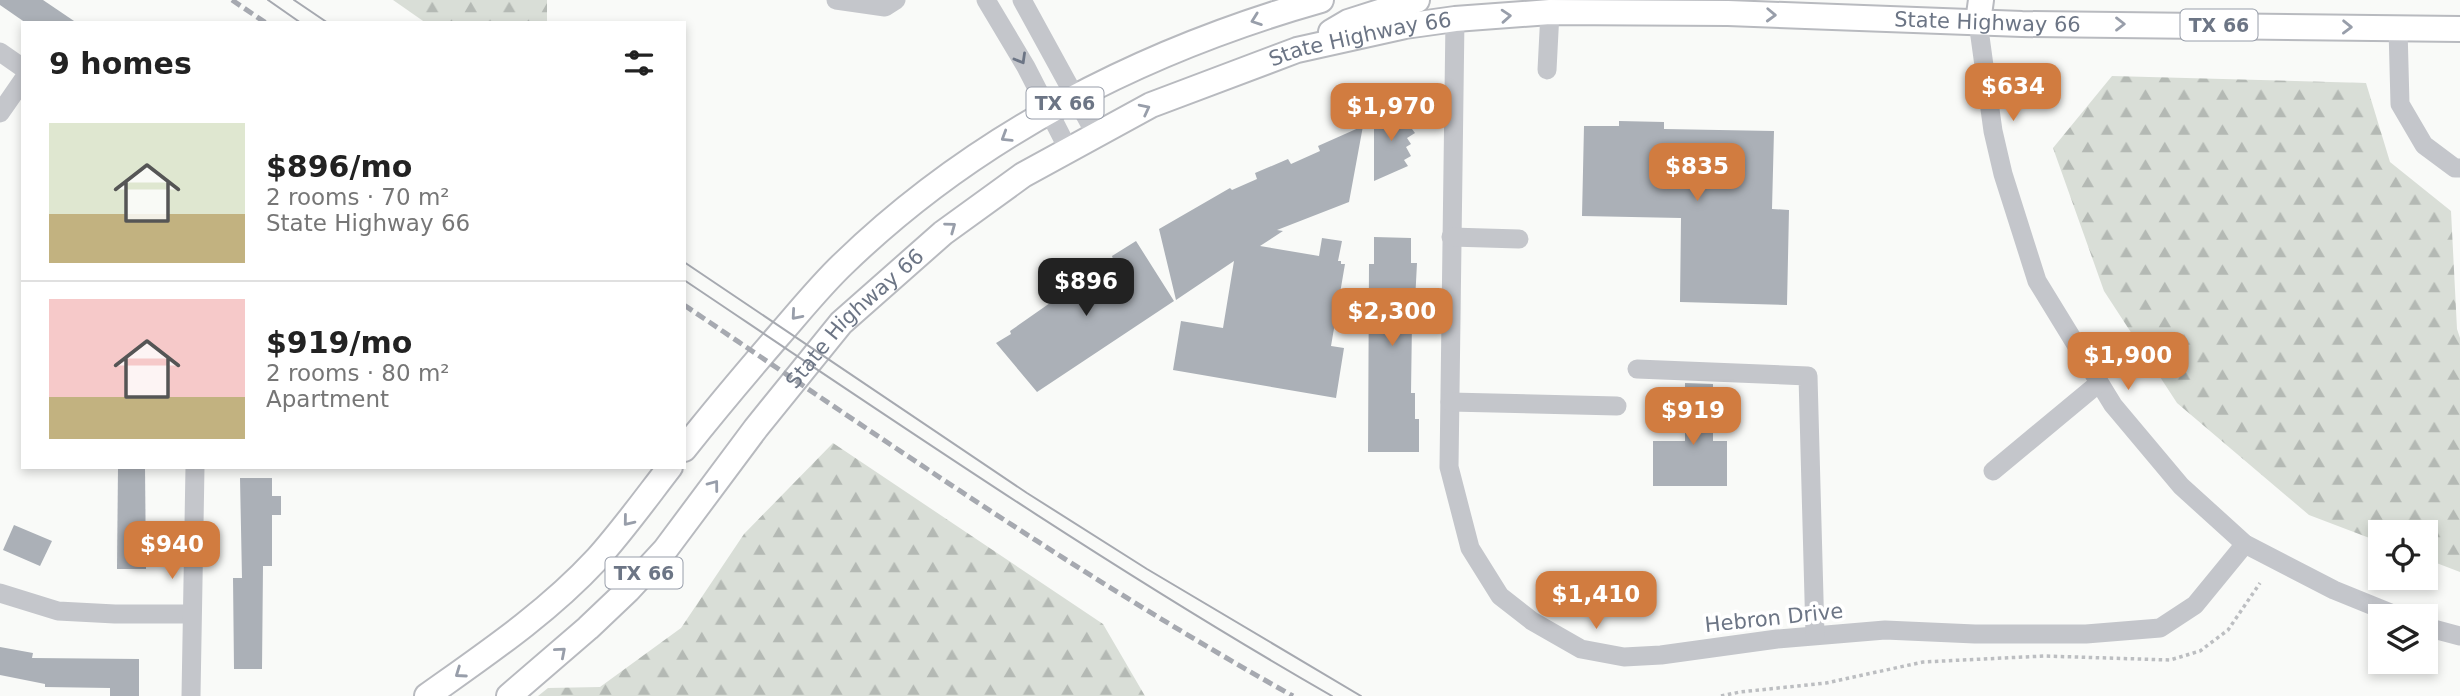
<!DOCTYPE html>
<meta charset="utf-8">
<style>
:root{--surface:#fff;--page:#f6f6f6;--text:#222;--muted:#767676;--line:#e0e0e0;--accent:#d17c40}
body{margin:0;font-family:"DejaVu Sans",sans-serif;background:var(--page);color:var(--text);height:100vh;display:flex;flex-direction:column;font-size:26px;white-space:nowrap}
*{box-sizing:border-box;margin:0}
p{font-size:23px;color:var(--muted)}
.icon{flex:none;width:38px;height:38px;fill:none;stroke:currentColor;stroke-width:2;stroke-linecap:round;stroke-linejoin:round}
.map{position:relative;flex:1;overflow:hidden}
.sheet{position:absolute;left:21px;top:21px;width:665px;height:448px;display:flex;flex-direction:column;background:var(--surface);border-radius:0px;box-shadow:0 4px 10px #0003}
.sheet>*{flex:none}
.controls{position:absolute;left:2368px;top:520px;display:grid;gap:14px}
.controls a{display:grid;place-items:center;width:70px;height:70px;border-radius:0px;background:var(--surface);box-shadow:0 4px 10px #0003;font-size:35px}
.price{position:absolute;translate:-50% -60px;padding:0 16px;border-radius:14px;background:var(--accent);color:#fff;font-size:23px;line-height:46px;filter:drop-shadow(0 2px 4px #0008)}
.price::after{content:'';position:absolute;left:50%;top:42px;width:21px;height:16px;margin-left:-10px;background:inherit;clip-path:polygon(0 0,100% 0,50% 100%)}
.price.on{background:#222;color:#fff}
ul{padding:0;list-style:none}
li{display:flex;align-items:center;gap:21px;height:175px;padding:0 28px}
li+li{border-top:2px solid var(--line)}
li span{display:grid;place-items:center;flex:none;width:196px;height:140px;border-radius:0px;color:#555}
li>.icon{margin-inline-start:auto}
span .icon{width:84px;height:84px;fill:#fffc;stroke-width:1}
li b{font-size:30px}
h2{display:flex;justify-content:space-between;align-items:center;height:84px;padding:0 28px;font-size:30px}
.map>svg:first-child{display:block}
.forest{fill:url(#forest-firs)}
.building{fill:#abb0b7}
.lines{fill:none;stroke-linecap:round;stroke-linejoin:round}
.major-casing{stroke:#b8babf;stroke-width:28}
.path{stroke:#bcbec1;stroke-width:3.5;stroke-dasharray:3.5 3.5;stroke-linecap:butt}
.minor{stroke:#c4c6cb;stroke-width:19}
.major{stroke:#fff;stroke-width:24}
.tram{stroke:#a6a9b0;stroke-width:2}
.rail{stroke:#a6a9b0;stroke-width:5;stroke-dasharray:10 5;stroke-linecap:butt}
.oneway{stroke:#989eaa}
.oneway2{stroke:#6c7585}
.labels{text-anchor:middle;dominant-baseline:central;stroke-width:7;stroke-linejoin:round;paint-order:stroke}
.shield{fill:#fff;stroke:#989eaa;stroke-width:2}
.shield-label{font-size:19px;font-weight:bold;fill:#6c7585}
.street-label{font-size:21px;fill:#6c7585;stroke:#fff}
</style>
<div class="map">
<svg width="2460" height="696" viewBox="0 0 2460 696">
<defs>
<pattern id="forest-firs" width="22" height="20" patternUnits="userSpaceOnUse" patternTransform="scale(1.75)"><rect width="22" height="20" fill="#d9ded7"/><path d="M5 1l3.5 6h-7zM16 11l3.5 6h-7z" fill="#b4b9b4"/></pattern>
</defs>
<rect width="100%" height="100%" fill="#f9faf8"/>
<g class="forest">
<polygon points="393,0 547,0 547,23 426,23"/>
<polygon points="2112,76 2366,83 2390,162 2451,211 2457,329 2460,338 2460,572 2426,559 2426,532 2380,532 2380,542 2309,515 2177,403 2104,291 2053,148"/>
<polygon points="833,443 1103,624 1145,696 538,696 548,688 600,687 681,628 744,534"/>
</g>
<g class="building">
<polygon points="0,0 43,0 77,23 26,23 0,5"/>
<polygon points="1393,109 1398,120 1409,115 1414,126 1412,129 1415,133 1407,138 1411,144 1406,147 1411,156 1404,160 1408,166 1374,181 1374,117"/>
<polygon points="1619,121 1664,122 1664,129 1774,131 1772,209 1789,210 1787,305 1680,302 1681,218 1582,216 1584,126 1619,126"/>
<polygon points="1363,126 1349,202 1277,230 1283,231 1260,246 1319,256 1322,238 1342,241 1338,261 1341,261 1341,264 1345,264 1331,346 1344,348 1336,398 1173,370 1181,321 1223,328 1234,261 1176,300 1159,229 1230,188 1232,190 1257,179 1255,173 1288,159 1291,164 1320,151 1318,146"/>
<polygon points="1374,237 1411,238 1411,263 1417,263 1414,321 1412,321 1411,393 1415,393 1415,419 1419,419 1419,452 1368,452 1369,264 1374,264"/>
<polygon points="1136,241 1174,301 1037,392 996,343 1011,334 1010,331 1050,303 1048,301 1086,275 1089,279 1114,262 1112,256"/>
<polygon points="1685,383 1713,384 1713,441 1727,441 1727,486 1653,486 1653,441 1685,441"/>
<polygon points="118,467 145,467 146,569 117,569"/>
<polygon points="240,478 272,478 272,496 281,496 281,515 272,515 272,566 263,566 262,669 234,669 233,578 242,578"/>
<polygon points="14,525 52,541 40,566 3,550"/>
<polygon points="0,647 33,653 32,658 139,659 139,696 110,696 110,688 45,687 45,684 0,675"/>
</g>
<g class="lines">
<g class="major-casing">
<g id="major">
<polyline points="1978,22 1981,0"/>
<polyline points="1331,32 1348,22 1417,0"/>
<path d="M684,449C715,410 747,372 779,335C800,311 820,286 843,264C976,135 1144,50 1321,0"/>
<path d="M427,696C486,654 547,613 597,559C623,530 646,498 670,467"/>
<path id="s1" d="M509,696L588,628L628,590L665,550L756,428L841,323L943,233L1023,175L1151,105L1297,50L1405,26L1455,19L1550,12L1728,13L2022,24L2460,29"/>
</g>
</g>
<polyline class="path" points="1721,696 1740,692 1826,683 1923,662 2044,656 2170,660 2200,651 2228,630 2260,583"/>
<g class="minor">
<polyline points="836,0 885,7 896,0"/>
<polyline points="986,0 1026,67 1068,149"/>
<polyline points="1022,0 1096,135"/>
<polyline points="1455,19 1449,467 1470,548 1500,596 1532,621 1581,649 1624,657 1661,655 1777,639 1885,630 1975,634 2086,634 2160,628 2195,605 2245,544"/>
<polyline points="1978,22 1993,131 2003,174 2037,281 2113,405 2181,486 2245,544 2334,590 2398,616"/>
<polyline points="2398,28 2400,104 2424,145 2455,168 2460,168"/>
<polyline points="0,52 23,68"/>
<polyline points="1547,70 1550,12"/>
<polyline points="0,113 23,80"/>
<polyline points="1451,237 1519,239"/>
<polyline points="1637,369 1808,376 1815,635"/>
<polyline points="1450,402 1617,406"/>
<polyline points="1993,471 2099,383"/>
<polyline points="0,593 58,611 115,614 191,614"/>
<polyline points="2426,627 2460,636"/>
<polyline points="191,696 195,467"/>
</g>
<use href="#major" class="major"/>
<g class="tram">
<polyline points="268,0 301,23"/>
<polyline points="294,0 328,23"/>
<polyline points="684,262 1027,493 1147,569 1361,696"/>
<path d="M684,280C897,423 1109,568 1332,696"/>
</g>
<g class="rail">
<polyline points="232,0 266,23"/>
<path d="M684,305C884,440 1082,578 1293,696"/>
</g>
</g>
<defs><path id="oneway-chevron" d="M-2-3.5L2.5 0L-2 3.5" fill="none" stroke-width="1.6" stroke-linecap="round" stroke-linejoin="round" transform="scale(1.75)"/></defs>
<g class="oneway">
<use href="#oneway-chevron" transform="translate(1771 15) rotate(2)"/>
<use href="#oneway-chevron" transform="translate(1506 16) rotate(-4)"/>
<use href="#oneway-chevron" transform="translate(1256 20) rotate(160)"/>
<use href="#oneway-chevron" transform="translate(2120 24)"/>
<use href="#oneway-chevron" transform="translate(2347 27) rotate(1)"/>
<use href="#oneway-chevron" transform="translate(1145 109) rotate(-27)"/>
<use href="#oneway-chevron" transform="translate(1006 137) rotate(148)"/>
<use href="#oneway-chevron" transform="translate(951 227) rotate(-36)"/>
<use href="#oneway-chevron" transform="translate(796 315) rotate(131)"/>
<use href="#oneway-chevron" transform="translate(714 485) rotate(-53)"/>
<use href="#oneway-chevron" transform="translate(628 521) rotate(129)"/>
<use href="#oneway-chevron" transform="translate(561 652) rotate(-41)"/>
<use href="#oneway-chevron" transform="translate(460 673) rotate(145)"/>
</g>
<use class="oneway2" href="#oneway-chevron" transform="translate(1021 59) rotate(60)"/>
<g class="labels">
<g class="shield">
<rect x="2180.5" y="9.5" width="77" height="31" rx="5"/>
<rect x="1026.5" y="87.5" width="77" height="31" rx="5"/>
<rect x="605.5" y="557.5" width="77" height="31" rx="5"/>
</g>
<g class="shield-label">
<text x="2219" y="25">TX 66</text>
<text x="1065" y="103">TX 66</text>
<text x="644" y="573">TX 66</text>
</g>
<g class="street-label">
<text stroke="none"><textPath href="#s1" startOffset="1732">State Highway 66</textPath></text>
<text stroke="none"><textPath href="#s1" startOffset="1102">State Highway 66</textPath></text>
<text stroke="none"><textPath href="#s1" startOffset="514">State Highway 66</textPath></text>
<text transform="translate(1774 618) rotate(-6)">Hebron Drive</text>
</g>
</g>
</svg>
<div class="controls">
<a><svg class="icon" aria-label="locate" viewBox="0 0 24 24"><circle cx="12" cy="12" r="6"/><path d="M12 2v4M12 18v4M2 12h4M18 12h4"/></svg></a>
<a><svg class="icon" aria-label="layers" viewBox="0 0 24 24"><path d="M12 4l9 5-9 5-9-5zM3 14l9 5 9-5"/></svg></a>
</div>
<b class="price" style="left:2013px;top:123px">$634</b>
<b class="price" style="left:1391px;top:143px">$1,970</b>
<b class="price" style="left:1697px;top:203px">$835</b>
<b class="price on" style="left:1086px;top:318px">$896</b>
<b class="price" style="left:1392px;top:348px">$2,300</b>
<b class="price" style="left:2128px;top:392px">$1,900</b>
<b class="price" style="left:1693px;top:447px">$919</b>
<b class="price" style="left:172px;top:581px">$940</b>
<b class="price" style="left:1596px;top:631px">$1,410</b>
<section class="sheet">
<h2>9 homes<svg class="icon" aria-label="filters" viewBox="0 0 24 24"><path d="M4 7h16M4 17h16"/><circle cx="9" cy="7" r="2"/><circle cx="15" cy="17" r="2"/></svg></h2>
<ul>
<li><span style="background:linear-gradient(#dfe7d0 65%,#c2b280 0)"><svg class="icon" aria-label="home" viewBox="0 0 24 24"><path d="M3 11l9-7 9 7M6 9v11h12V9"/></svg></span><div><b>$896/mo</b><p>2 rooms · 70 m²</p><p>State Highway 66</p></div></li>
<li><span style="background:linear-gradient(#f6c9c9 70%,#c2b280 0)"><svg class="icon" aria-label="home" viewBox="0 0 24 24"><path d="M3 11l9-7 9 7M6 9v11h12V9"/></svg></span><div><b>$919/mo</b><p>2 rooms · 80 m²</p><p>Apartment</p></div></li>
</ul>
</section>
</div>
